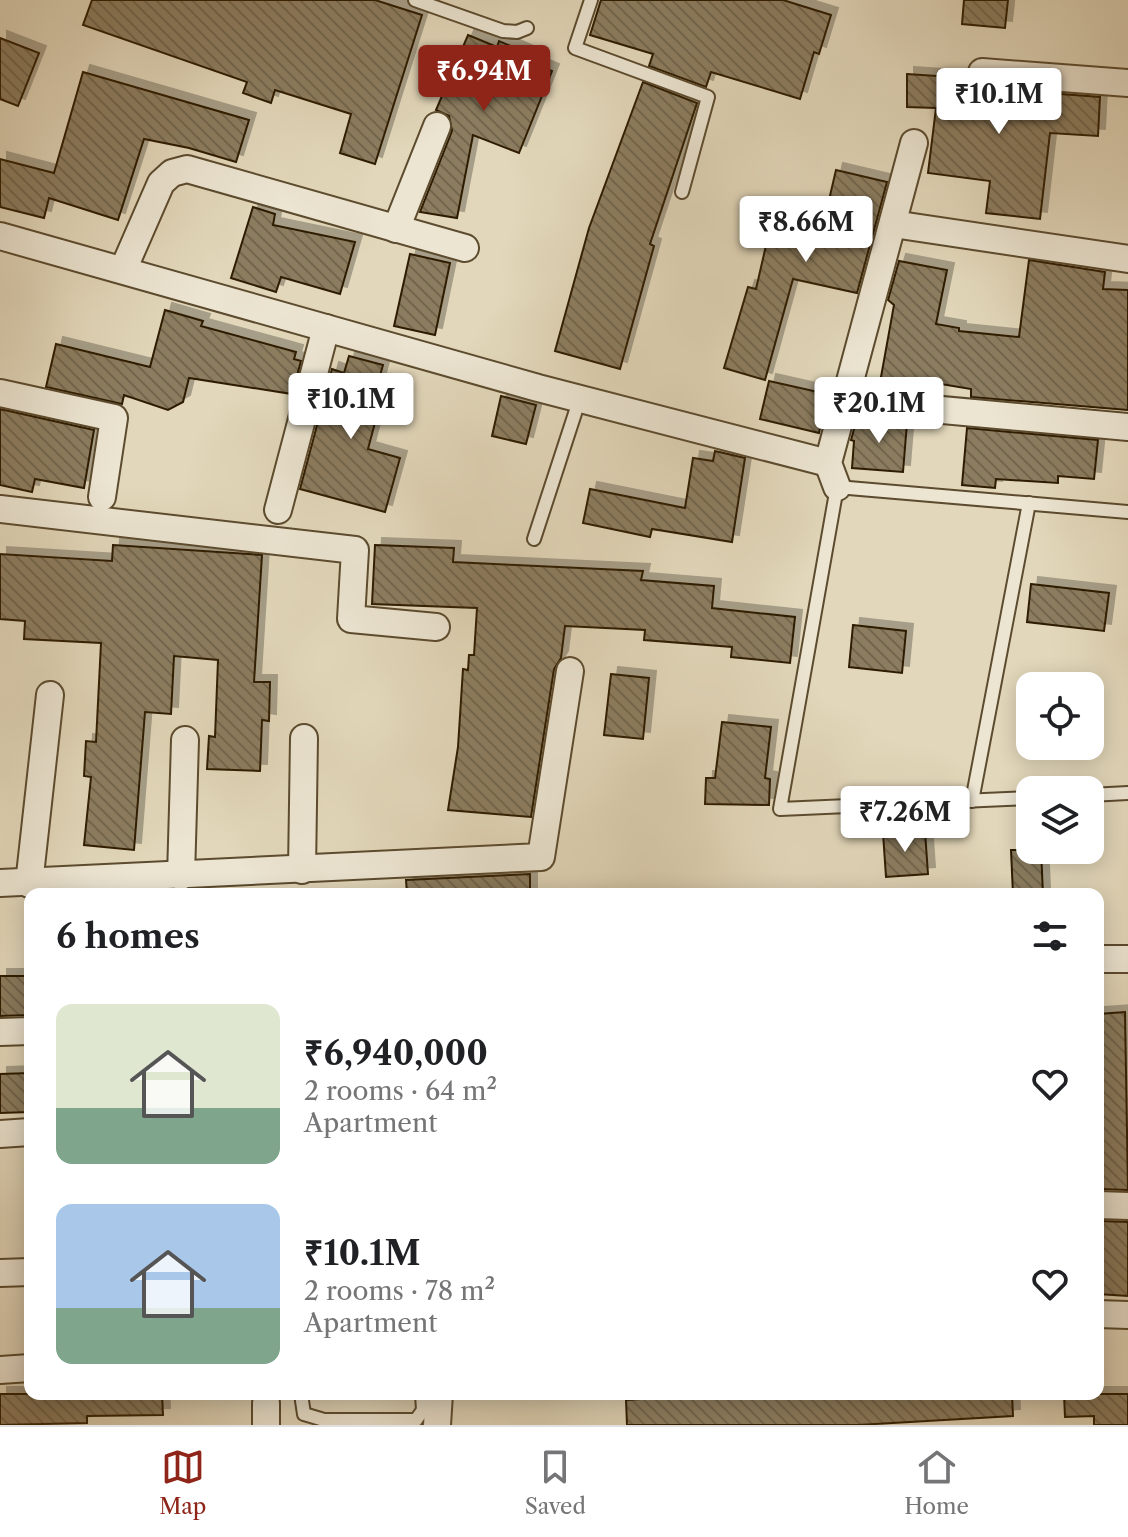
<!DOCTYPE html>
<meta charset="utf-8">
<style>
:root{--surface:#fff;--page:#f6f6f6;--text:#202124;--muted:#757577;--line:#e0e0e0;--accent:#8f2418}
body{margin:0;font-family:"Libre Caslon Text",serif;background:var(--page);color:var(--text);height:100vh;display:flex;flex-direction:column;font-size:30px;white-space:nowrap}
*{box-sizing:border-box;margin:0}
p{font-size:26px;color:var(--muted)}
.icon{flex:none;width:44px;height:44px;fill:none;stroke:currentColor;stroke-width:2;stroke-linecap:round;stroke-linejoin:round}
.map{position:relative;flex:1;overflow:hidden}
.sheet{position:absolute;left:24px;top:888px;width:1080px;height:512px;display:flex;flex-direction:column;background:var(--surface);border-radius:16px;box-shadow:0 4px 20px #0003}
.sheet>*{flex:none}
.controls{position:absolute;left:1016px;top:672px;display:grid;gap:16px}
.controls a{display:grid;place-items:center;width:88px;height:88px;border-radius:16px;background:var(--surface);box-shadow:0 4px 20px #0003;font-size:40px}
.price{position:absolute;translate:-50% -68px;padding:0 18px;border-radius:8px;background:#fff;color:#222;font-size:26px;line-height:52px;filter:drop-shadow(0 2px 4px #0008)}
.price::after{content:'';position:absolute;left:50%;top:48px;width:24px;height:18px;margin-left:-12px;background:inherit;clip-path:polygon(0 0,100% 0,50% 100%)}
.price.on{background:var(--accent);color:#fff}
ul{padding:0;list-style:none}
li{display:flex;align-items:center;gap:24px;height:200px;padding:0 32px}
li span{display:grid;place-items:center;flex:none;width:224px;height:160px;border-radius:16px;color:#555}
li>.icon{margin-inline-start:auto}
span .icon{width:96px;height:96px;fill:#fffc;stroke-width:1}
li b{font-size:34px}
h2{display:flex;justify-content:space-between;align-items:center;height:96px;padding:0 32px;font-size:34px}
.dock{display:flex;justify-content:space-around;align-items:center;height:112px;border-top:2px solid var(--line);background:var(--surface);font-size:22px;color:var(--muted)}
.dock a{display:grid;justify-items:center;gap:4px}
.dock .on{color:var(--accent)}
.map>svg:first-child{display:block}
.building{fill:url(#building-back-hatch);stroke:#2f1c00;stroke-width:2;filter:url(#shadow)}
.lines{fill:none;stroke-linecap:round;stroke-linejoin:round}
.service-casing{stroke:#5c4b2e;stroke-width:16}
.minor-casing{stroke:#5c4b2e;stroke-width:30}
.service{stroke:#ece5d2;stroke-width:12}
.minor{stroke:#ece5d2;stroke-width:26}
</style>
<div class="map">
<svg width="1128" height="1425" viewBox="0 0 1128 1425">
<defs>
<pattern id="building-back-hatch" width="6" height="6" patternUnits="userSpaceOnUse" patternTransform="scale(2)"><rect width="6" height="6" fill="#8c7d61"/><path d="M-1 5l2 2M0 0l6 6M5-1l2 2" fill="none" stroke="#73664e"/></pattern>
<filter id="shadow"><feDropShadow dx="7" dy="-7" stdDeviation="0" flood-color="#0004"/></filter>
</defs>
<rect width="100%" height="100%" fill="#e2d7ba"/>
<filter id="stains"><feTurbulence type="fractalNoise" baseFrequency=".0025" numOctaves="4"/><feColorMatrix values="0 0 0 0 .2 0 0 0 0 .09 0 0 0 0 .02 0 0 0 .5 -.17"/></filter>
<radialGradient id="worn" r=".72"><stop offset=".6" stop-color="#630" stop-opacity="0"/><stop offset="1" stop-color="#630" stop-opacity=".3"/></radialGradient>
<g class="building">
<polygon points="92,0 375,0 422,15 375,164 340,153 351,114 275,90 271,103 243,93 247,82 83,25"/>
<polygon points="601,0 783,0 831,15 819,54 814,52 800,99 711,72 706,87 649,66 653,54 590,35"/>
<polygon points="964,0 1008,0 1005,28 962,24"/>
<polygon points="468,35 497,47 499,41 529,54 526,60 552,71 519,153 473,135 457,218 420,212 452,131 449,116 436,110"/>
<polygon points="0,38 39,53 18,106 0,99"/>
<polygon points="83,72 249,120 236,162 189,148 144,139 118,220 49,198 44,218 0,207 0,159 54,173"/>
<polygon points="907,74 967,78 981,88 1100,97 1098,136 1050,133 1040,219 986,213 990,181 928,173 936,108 907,107"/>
<polygon points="643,82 697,103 650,244 654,246 620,369 555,351 589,228"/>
<polygon points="836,170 887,182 857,293 793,279 765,380 724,368 748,287 756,289 775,206 825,217"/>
<polygon points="253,207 275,214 273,225 355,242 340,294 281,277 276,292 231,278"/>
<polygon points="410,254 450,263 435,335 394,326"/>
<polygon points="1029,260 1105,272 1103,289 1128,290 1128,410 971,397 971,389 911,379 909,391 879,388 894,305 888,300 899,261 947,270 936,324 959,328 959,331 1019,337"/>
<polygon points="165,310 203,321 201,326 296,352 294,359 301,361 292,394 189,378 183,402 168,410 124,395 122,404 46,387 56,344 150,367"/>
<polygon points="349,356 383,365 378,383 385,385 368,449 400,458 385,512 300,489 332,369 344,373"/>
<polygon points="769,381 827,394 819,433 760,419"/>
<polygon points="501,396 536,405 526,444 492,436"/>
<polygon points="0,409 94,430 84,488 35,479 32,492 0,485"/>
<polygon points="857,418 907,423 903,472 852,468 854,441 851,440"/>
<polygon points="967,428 1098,440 1094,479 1058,476 1058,483 996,479 995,488 962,485"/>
<polygon points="715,451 745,458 732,542 652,529 650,537 583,523 590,489 685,508 693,458 713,461"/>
<polygon points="113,545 262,555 254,682 270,682 269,721 262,720 260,771 207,769 209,736 215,737 218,660 174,656 171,714 145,712 134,850 84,845 91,777 84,776 86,741 96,742 101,643 24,639 25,621 0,619 0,554 112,561"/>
<polygon points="375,545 454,548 453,562 643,571 641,580 714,586 712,608 795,617 790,663 731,657 732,647 644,640 645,630 565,626 561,658 554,669 531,817 448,810 458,747 463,669 468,670 469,655 474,655 477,608 372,604"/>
<polygon points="1031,584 1109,593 1104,631 1027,622"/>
<polygon points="853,625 906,631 902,673 849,667"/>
<polygon points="611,674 649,678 643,739 604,735"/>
<polygon points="722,722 771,727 765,778 770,779 769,805 705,804 706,778 715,778"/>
<polygon points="925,831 928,874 886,877 883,833"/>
<polygon points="1011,850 1041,850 1043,894 1013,894"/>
<polygon points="530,874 530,894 407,894 406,880"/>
<polygon points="0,976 30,976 30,1015 0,1016"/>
<polygon points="1125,1012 1128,1190 1098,1189 1098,1014"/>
<polygon points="30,1073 30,1112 0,1113 0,1074"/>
<polygon points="1098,1221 1128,1222 1128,1296 1098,1294"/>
<polygon points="0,1394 162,1394 163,1415 87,1416 87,1423 0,1425"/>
<polygon points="718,1394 1012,1394 1013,1416 858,1425 627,1425 626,1400"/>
<polygon points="1064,1394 1128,1394 1128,1425 1094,1425 1094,1416 1065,1417"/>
</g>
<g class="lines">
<g class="service-casing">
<g id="service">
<polyline points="415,0 503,31 517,32 527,28"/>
<polyline points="591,0 575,48 708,97 682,192"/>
<polyline points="534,539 580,398"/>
<polyline points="1090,795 1128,793"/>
<polyline points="1030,798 780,809 837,487 1128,512"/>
<polyline points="972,801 1029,503"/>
<polyline points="301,1394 304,1414 324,1420 416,1420 423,1410 422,1394"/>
</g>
</g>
<g class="minor-casing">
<g id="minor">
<polyline points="982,72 1128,83"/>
<polyline points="893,224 1128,259"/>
<polyline points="396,229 437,126"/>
<polyline points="0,236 538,388 828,463"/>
<polyline points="123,270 161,183 172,173 187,169 465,248"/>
<polyline points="0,393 114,418 102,497"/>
<polyline points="844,401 1128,427"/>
<polyline points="837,487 828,463 914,143"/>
<polyline points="0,509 355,550 351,619 436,627"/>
<polyline points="278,510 326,328"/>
<polyline points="302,870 304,738"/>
<polyline points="181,876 185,740"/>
<polyline points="0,883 541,857 570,671"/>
<polyline points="29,884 50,695"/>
<polyline points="1098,959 1128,959"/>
<polyline points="0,1032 30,1031"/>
<polyline points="0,1134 30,1132"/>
<polyline points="1098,1205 1128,1206"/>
<polyline points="0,1273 30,1272"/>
<polyline points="1098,1314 1128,1315"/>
<polyline points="0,1370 30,1368"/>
<polyline points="266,1425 266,1403"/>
<polyline points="437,1425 439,1394"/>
</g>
</g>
<use href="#service" class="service"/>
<use href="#minor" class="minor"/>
</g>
<rect width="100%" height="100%" filter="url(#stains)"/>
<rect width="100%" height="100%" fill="url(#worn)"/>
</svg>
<div class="controls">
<a><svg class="icon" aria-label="locate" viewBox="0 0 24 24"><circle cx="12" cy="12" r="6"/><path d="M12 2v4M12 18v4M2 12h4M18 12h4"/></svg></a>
<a><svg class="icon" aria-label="layers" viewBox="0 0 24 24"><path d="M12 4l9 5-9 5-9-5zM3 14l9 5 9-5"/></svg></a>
</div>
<b class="price on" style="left:484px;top:113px">₹6.94M</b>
<b class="price" style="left:999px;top:136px">₹10.1M</b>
<b class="price" style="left:806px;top:264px">₹8.66M</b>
<b class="price" style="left:351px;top:441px">₹10.1M</b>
<b class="price" style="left:879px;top:445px">₹20.1M</b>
<b class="price" style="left:905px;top:854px">₹7.26M</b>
<section class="sheet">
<h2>6 homes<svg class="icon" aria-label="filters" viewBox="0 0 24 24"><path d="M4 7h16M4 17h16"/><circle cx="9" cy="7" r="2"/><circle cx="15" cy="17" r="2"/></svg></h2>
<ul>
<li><span style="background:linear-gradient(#dfe7d0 65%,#7fa58c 0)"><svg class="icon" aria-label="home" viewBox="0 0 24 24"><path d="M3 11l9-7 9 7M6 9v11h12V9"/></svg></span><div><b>₹6,940,000</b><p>2 rooms · 64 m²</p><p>Apartment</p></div><svg class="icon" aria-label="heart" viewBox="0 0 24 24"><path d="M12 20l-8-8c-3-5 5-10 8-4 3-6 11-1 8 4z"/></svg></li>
<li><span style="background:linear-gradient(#a9c7e8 65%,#7fa58c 0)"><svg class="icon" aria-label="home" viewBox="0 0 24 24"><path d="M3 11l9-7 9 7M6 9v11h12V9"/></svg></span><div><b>₹10.1M</b><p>2 rooms · 78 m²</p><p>Apartment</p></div><svg class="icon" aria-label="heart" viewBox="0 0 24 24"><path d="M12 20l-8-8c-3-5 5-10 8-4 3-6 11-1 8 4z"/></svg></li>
</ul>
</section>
</div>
<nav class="dock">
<a class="on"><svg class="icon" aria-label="map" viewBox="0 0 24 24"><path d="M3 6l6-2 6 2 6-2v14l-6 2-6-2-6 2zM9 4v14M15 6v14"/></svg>Map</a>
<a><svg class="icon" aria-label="saved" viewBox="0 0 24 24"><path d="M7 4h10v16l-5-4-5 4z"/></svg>Saved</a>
<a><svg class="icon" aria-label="home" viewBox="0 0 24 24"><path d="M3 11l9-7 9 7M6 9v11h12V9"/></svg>Home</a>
</nav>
